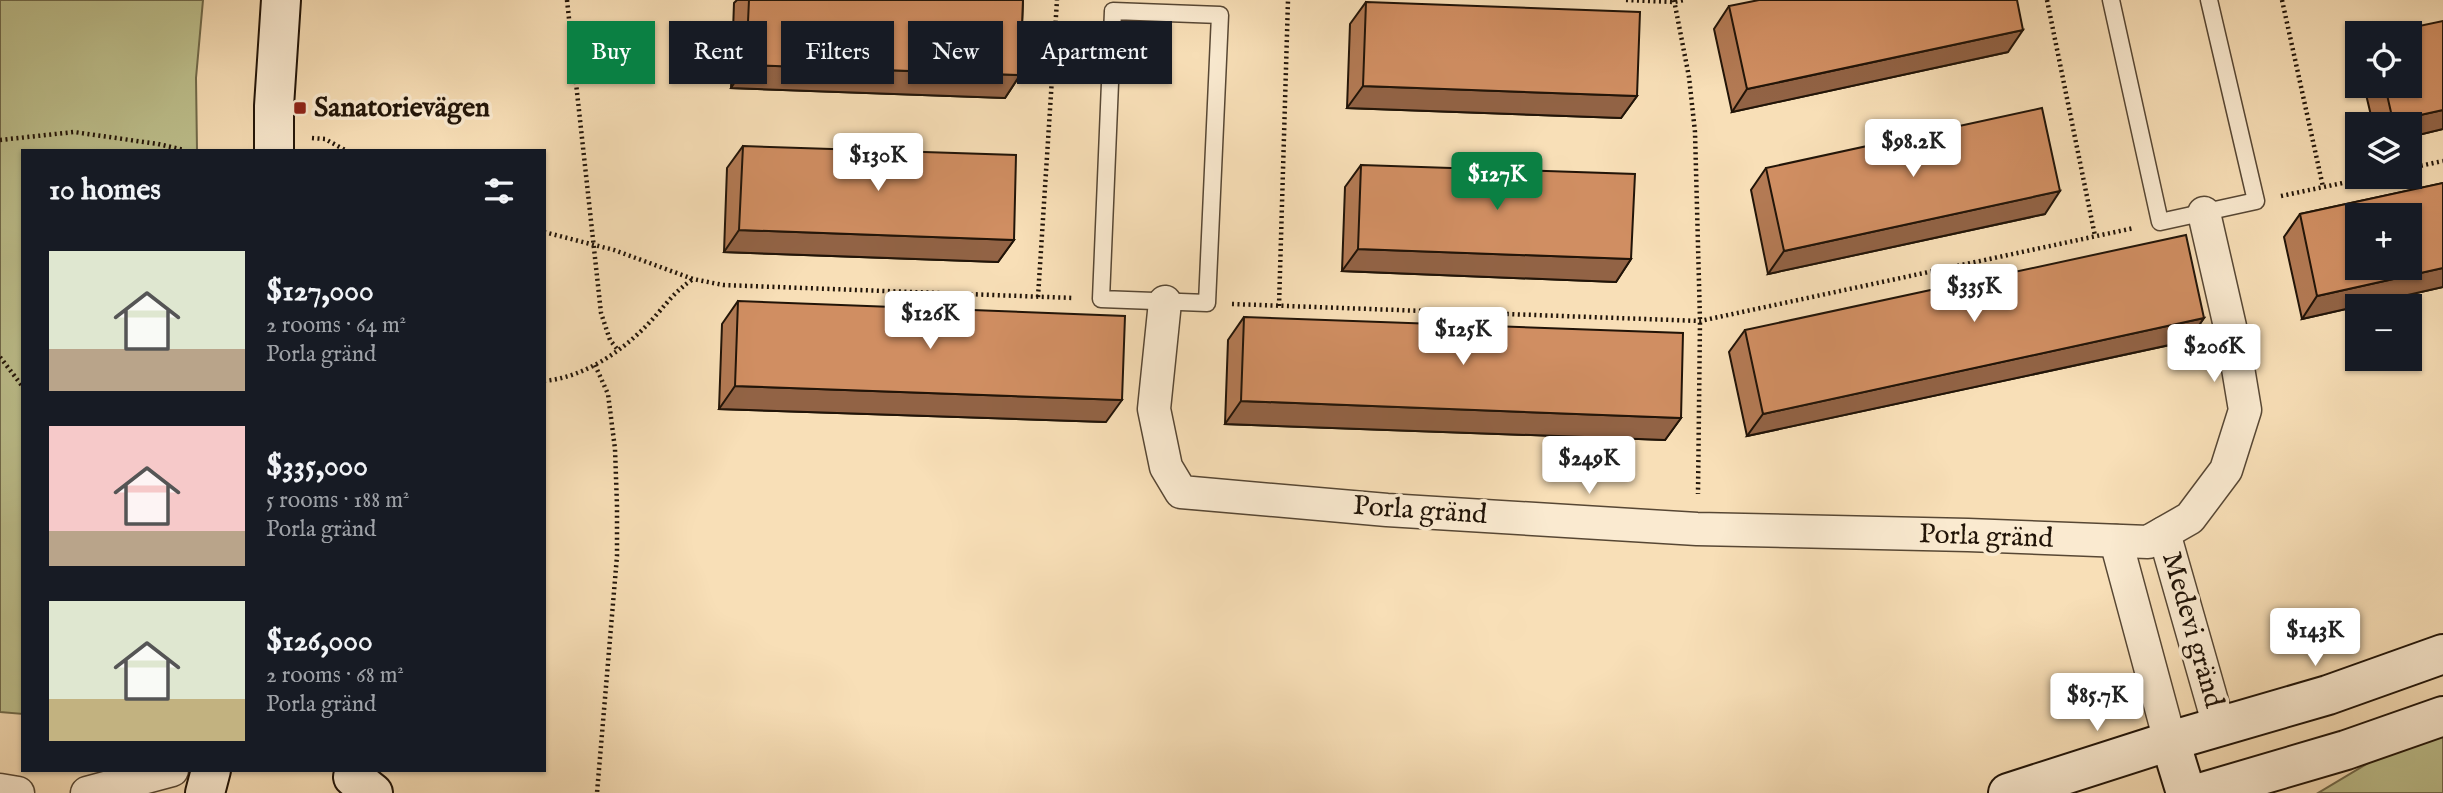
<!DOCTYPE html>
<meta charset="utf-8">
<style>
:root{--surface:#171b24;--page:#242831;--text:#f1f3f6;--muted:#9ea1a6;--accent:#0b8043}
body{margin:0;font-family:"IM FELL English",serif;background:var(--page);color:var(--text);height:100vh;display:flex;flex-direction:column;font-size:26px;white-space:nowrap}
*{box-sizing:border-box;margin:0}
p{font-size:23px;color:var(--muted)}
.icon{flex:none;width:38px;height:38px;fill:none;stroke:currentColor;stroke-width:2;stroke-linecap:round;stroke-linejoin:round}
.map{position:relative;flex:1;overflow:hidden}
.details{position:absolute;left:21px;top:149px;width:525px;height:623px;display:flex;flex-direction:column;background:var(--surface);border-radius:0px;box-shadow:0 2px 5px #0004}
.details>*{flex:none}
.hud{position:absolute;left:567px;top:21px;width:665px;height:63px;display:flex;gap:14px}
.tools{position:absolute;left:2345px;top:21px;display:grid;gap:14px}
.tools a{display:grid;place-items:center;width:77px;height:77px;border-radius:0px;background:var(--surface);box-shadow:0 2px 5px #0004;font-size:35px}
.price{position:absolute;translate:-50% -60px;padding:0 16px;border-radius:7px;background:#fff;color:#222;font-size:23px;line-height:46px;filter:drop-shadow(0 2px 4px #0008)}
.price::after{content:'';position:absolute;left:50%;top:42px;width:21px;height:16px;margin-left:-10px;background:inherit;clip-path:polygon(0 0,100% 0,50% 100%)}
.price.selected{background:var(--accent);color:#fff}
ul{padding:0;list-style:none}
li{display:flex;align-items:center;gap:21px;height:175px;padding:0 28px}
li span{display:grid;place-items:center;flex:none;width:196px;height:140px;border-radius:0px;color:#555}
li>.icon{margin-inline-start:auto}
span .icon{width:84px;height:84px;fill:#fffc;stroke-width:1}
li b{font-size:30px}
h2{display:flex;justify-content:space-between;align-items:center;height:84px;padding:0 28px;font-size:30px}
.tag{padding:0 24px;border-radius:0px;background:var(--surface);box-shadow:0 2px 5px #0004;font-size:24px;line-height:63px}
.tag.selected{background:var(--accent);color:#fff}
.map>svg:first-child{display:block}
.green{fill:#bec18e;stroke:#706a4b;stroke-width:2}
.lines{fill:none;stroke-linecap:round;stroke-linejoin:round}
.lane-casing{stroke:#574734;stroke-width:19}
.street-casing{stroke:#574734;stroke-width:35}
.secondary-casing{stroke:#211408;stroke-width:42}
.path{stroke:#211408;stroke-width:4.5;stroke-dasharray:2 3.5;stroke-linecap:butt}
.lane{stroke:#faead0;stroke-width:16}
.street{stroke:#faead0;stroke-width:32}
.secondary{stroke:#faead0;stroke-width:38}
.wall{fill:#b37a54;stroke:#211408;stroke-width:2}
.shaded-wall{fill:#926345;stroke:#211408;stroke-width:2}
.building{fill:#d08e62;stroke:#211408;stroke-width:2;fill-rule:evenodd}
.poi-dot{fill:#8f2418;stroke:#faead0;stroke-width:2.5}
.labels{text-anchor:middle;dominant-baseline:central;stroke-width:7;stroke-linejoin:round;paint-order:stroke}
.poi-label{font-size:28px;font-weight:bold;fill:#211408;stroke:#faead0;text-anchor:start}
.street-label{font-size:28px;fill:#211408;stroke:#faead0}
</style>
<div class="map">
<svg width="2443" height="793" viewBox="0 0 2443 793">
<rect width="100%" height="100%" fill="#f8dfb7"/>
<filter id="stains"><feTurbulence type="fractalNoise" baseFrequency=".00286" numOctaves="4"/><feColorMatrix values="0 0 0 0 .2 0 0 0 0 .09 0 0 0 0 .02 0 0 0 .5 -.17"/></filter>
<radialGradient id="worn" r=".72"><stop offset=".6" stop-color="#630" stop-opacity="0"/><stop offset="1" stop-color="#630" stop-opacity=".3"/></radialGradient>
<g class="green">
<polygon points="0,0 203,0 196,78 197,150 23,150 23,714 0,712"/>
<polygon points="2443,733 2443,793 2318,793 2390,750"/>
</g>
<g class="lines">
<g class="lane-casing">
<g id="lane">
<polyline points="2111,0 2160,222 2256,201 2209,0"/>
<polygon points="1113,11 1220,15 1207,303 1101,299"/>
</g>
</g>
<g class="street-casing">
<g id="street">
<polyline points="1165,302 1154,409 1166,467 1181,492 1387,510 1697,529 1968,535 2148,542 2190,518 2226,470 2245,410 2234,344 2204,213"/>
<polyline points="2164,533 2219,726"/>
<polyline points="2116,541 2170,741"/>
<polyline points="0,790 18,793"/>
<polyline points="87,793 172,770"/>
</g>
</g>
<g class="secondary-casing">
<g id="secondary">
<polyline points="274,150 274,106 281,0"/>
<polyline points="2170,741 2186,793"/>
<polyline points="353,777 373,793"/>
<polyline points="205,793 211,770"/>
<polyline points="2008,793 2170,741 2328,695 2443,654"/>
<polyline points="2200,793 2346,750 2443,716"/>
</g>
</g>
<g class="path">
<polyline points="567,0 601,313 610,340 618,350"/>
<polyline points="1626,0 1674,2 1684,0"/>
<polyline points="1674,0 1689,77 1695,132 1700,321 1698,494"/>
<polyline points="2047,0 2095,236"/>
<polyline points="2282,0 2323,187"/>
<polyline points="312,138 325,139 345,150"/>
<polyline points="0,140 74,132 158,144 184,150"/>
<polyline points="2410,168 2443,161"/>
<polyline points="2281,196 2371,177"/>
<polyline points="544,232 614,250 693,279 723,285 1074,298"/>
<polyline points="1038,297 1057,0"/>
<polyline points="1232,304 1700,321 2134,228"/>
<polyline points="1279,306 1288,0"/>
<polyline points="0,357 23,387"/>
<polyline points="595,365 608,394 615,449 617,506 617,556 597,793"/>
<path d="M544,381C588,377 630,346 658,313C670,299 677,290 693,279"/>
</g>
<use href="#lane" class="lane"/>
<use href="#street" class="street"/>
<use href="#secondary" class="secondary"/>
</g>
<g class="wall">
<polygon points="737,0 1023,0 1020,75 1005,98 731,88 734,3"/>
<polygon points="1366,2 1637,96 1621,118 1347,108 1350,24"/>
<polygon points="1729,6 2008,52 1732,112 1714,29"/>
<polygon points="2443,21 2443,129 2410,137 2410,124 2373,124 2364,86 2410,86"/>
<polygon points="743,146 1014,240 998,262 724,252 727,168"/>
<polygon points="1361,165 1631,259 1616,282 1342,271 1345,187"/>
<polygon points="1766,168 2045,214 1768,274 1751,190"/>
<polygon points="2443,183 2443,287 2302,319 2284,237 2300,214"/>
<polygon points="738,301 1106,422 719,409 722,324"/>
<polygon points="1244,317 1681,418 1665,440 1225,424 1228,340"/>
<polygon points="2204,318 2188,341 1747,436 1729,352 1745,330"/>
</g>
<g class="shaded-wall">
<polygon points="2023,30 2008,52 1732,112 1747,89"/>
<polygon points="746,65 1020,75 1005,98 731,88"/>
<polygon points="1363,86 1637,96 1621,118 1347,108"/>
<polygon points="2443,110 2443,129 2410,137 2410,124 2391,124 2393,121"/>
<polygon points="2060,191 2045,214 1768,274 1784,251"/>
<polygon points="739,230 1014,240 998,262 724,252"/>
<polygon points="1358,249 1631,259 1616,282 1342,271"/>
<polygon points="2443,268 2443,287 2302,319 2317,296"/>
<polygon points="2204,318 2188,341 1747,436 1763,414"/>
<polygon points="735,386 1122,400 1106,422 719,409"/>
<polygon points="1241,401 1681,418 1665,440 1225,424"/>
</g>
<g class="building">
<polygon points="749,0 1023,0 1020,75 746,65"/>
<polygon points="1759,0 2017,0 2023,30 1747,89 1729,6"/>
<polygon points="1366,2 1640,12 1637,96 1363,86"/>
<polygon points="2443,21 2443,110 2393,121 2385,86 2410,86 2410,33 2386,33"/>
<polygon points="2042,108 2060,191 1784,251 1766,168"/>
<polygon points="743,146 1016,155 1014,240 739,230"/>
<polygon points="1361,165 1635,174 1631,259 1358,249"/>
<path d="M2443,183V268L2317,296L2300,214ZM2357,215H2410V268H2357Z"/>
<polygon points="2186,235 2204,318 1763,414 1745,330"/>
<polygon points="738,301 1125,316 1122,400 735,386"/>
<polygon points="1244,317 1683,333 1681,418 1241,401"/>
</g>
<rect class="poi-dot" x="293" y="101" width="14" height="14" rx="3.5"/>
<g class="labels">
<g class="poi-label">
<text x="314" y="108">Sanatorievägen</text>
</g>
<g class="street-label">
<text transform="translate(1420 511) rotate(4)">Porla gränd</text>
<text transform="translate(1986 537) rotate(2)">Porla gränd</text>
<text transform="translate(2192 630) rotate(74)">Medevi gränd</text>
</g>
</g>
<rect width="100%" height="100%" filter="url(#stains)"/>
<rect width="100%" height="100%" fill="url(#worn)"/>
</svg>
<div class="tools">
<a><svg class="icon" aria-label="locate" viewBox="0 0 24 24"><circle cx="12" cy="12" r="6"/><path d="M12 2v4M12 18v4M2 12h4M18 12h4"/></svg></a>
<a><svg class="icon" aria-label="layers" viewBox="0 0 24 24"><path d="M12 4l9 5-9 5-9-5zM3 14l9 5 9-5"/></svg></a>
<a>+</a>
<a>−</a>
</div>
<b class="price" style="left:1913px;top:179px">$98.2K</b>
<b class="price" style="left:878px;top:193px">$130K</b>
<b class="price selected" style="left:1497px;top:212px">$127K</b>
<b class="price" style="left:1974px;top:324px">$335K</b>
<b class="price" style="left:930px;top:351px">$126K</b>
<b class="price" style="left:1463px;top:367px">$125K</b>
<b class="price" style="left:2214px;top:384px">$206K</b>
<b class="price" style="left:1589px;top:496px">$249K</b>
<b class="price" style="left:2315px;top:668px">$143K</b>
<b class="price" style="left:2097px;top:733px">$85.7K</b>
<div class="hud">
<a class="tag selected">Buy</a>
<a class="tag">Rent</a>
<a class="tag">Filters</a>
<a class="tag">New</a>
<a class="tag">Apartment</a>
</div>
<section class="details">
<h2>10 homes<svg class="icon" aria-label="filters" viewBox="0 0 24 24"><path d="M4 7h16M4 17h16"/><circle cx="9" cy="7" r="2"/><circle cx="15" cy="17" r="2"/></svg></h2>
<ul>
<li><span style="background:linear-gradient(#dfe7d0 70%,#b9a48a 0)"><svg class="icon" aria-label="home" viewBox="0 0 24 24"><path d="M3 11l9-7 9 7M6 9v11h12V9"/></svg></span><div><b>$127,000</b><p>2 rooms · 64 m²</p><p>Porla gränd</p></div></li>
<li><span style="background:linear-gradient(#f6c9c9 75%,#b9a48a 0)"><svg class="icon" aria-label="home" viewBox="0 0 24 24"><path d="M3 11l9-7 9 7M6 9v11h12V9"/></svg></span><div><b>$335,000</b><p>5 rooms · 188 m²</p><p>Porla gränd</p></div></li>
<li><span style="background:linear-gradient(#dfe7d0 70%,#c2b280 0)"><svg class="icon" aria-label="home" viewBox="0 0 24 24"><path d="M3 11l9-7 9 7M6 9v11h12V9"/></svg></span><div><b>$126,000</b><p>2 rooms · 68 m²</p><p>Porla gränd</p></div></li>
</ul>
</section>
</div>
